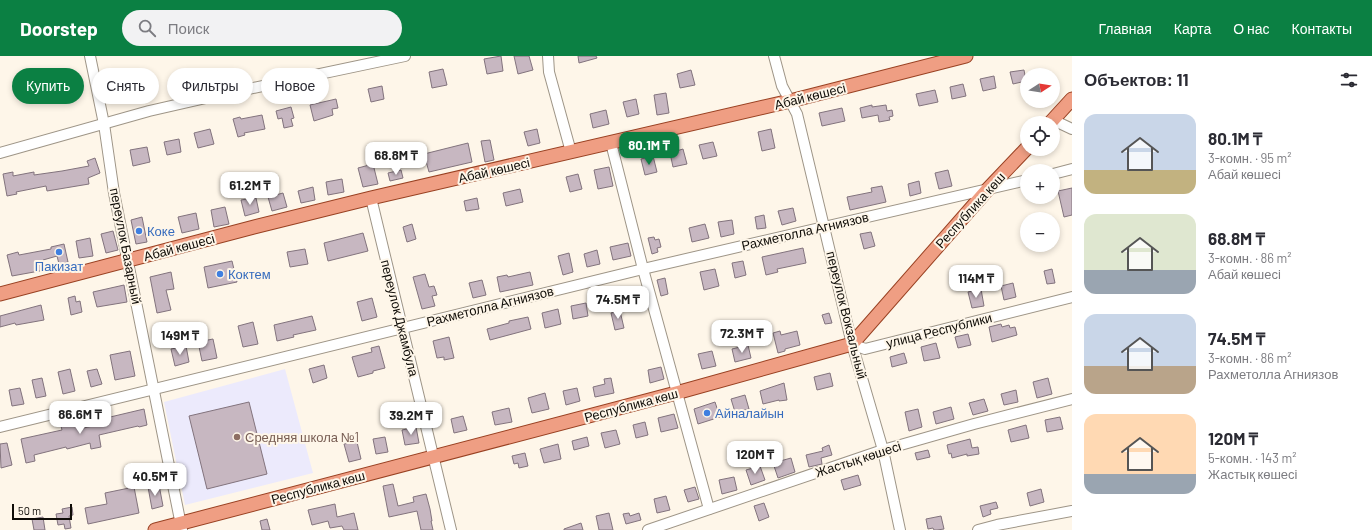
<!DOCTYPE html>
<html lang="ru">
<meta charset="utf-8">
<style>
:root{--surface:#fff;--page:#f2f2f3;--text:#2b2b33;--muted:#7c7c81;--accent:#0b8043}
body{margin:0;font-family:Barlow,sans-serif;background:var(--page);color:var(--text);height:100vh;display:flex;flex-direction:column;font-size:15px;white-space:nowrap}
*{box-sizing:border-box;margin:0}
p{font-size:13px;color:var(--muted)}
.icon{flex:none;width:22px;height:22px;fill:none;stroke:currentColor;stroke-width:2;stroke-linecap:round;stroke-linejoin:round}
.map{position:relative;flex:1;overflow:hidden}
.panel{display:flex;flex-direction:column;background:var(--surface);width:300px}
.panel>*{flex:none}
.banner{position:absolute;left:12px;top:12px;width:380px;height:36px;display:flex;gap:8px}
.needle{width:26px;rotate:78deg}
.controls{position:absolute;left:1020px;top:12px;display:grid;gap:8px}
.controls a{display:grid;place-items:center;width:40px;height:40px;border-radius:50%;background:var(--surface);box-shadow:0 2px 6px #0003;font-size:20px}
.scale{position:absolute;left:12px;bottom:10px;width:60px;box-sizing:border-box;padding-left:4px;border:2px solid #0f0c07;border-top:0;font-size:11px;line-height:14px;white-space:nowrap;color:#0f0c07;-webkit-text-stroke:3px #fef6e9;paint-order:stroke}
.price{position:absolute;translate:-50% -34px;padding:0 9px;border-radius:8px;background:#fff;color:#222;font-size:13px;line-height:26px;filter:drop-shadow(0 1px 2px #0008)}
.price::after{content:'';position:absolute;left:50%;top:24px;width:12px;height:9px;margin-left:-6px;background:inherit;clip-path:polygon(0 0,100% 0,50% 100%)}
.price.active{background:var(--accent);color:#fff}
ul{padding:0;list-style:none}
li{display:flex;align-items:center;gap:12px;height:100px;padding:0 12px}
li span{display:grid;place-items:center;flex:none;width:112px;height:80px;border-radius:12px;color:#555}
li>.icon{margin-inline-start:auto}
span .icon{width:48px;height:48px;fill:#fffc;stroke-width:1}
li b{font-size:17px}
h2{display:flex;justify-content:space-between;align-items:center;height:48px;padding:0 12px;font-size:17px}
.pill{padding:0 14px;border-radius:18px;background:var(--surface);box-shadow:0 2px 6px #0003;font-size:14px;line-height:36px}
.pill.active{background:var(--accent);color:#fff}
header{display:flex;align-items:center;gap:24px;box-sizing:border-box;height:56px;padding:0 20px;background:var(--accent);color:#fff}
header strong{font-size:19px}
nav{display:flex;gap:22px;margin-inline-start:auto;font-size:14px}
.search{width:280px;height:36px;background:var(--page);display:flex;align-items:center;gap:10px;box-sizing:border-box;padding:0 14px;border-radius:22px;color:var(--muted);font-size:15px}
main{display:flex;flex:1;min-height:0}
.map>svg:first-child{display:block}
.education{fill:#eceafc}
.building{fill:#c7b7c1;stroke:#82737d}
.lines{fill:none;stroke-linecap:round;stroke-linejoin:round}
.minor-casing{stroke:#9e9587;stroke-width:12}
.major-casing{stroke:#994122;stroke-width:15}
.minor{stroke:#fff;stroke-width:10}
.major{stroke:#ef9e83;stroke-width:13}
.shop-dot{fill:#3f7fe0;stroke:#fef6e9;stroke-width:1.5}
.education-dot{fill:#8d6e63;stroke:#fef6e9;stroke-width:1.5}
.labels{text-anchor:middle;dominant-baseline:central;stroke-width:4;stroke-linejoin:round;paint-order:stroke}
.street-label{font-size:13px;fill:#0f0c07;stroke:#fef6e9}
.shop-label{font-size:13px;fill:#366cbe;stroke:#fef6e9;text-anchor:start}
.education-label{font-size:13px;fill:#785e54;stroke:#fef6e9;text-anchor:start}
</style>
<header>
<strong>Doorstep</strong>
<div class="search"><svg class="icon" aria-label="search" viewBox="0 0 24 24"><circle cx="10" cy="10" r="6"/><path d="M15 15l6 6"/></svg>Поиск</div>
<nav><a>Главная</a><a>Карта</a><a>О нас</a><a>Контакты</a></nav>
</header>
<main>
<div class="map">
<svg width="1072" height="474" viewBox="0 0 1072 474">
<rect width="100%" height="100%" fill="#fef6e9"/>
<polygon class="education" points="285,313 313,417 185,449 164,346"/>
<g class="building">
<polygon points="501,0 503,15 487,18 484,3"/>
<polygon points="514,0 529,0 533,14 518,18"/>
<polygon points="578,0 596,0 597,2 579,7"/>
<polygon points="443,13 447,29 432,32 429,16"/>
<polygon points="691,14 695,29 680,32 677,18"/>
<polygon points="1024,14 1026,25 1013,28 1010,16"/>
<polygon points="994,20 996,32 983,35 980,23"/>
<polygon points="963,28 966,40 952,43 950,31"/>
<polygon points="382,30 384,43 371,46 368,33"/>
<polygon points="935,34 938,46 919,50 916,38"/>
<polygon points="666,37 669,57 657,59 654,39"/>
<polygon points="336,43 338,52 332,53 333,59 314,65 310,49"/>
<polygon points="636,43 639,58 627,61 623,46"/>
<polygon points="872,49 872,51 886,49 887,55 892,54 893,60 889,61 890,64 879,66 878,59 862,62 860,52"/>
<polygon points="291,51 294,62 291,63 293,70 284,72 282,62 278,63 276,55"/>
<polygon points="842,52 845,65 822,70 819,57"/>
<polygon points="606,54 609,68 593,72 590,58"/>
<polygon points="262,59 265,73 244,77 245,79 238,81 233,63 240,61 241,63"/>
<polygon points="210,73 214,88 198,92 194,77"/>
<polygon points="537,73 540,87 528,90 524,76"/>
<polygon points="771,73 775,92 762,95 758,76"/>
<polygon points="179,83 181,96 167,99 164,86"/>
<polygon points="490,84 494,104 485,106 481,85"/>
<polygon points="713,86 717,100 703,103 699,89"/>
<polygon points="468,87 472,106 429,116 424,98"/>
<polygon points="147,91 150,106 133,110 130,94"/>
<polygon points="683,93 687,108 673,111 670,97"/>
<polygon points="653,100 657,116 645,119 641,103"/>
<polygon points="95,102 100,117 88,122 89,128 47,135 46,130 16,136 17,138 7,140 3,118 13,116 13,120 34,116 34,119 62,115 89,110 87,105"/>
<polygon points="373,108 378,128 363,131 358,112"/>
<polygon points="609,111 613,130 598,133 594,114"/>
<polygon points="401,114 403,122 390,125 388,117"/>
<polygon points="948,114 952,130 939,133 935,117"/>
<polygon points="578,118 582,133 570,136 566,121"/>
<polygon points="342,123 344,136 328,139 326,126"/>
<polygon points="919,125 921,137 910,140 908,128"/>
<polygon points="882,130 886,146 850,154 847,141 872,136 871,132"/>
<polygon points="313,131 315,144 301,147 298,135"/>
<polygon points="1072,132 1072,159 1064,161 1058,135"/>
<polygon points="520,133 523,146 506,150 503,137"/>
<polygon points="283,137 287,151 272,155 268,141"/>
<polygon points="253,142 256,142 259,156 245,160 241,144"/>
<polygon points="477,142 479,153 466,155 464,145"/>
<polygon points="225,151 229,168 214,171 211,154"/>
<polygon points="793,152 796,165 782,169 778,155"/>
<polygon points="196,157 199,173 182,177 178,161"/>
<polygon points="764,159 766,172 757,173 755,161"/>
<polygon points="142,161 147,186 136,188 131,164"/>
<polygon points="732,164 734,178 721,181 718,166"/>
<polygon points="412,168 416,183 407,186 403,171"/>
<polygon points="705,168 709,182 692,186 689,172"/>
<polygon points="113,175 118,194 106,197 101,178"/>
<polygon points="871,176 875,190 864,193 860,178"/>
<polygon points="363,177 368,195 328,205 324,187"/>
<polygon points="654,181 655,184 659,183 661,191 657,192 658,196 652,198 648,182"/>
<polygon points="90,182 93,200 79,202 76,185"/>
<polygon points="628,187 631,200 613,204 610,191"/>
<polygon points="64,188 68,206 59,208 57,200 43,204 45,214 12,220 7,199 18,196 19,199 51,193 51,191"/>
<polygon points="803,192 806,207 777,213 778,216 766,219 762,201"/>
<polygon points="305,193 308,208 290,211 287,196"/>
<polygon points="597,194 600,208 587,211 584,198"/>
<polygon points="569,197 573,216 563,219 558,200"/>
<polygon points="232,205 237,226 208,232 204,211"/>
<polygon points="743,205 746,219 735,222 732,207"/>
<polygon points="715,213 719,230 704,234 700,216"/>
<polygon points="1052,213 1055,227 1047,228 1044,215"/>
<polygon points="171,216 174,233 166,234 171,254 157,257 150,221"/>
<polygon points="530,216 533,229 500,236 497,221 507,219 508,221"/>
<polygon points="425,218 429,231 434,230 437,239 432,240 435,250 422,253 413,221"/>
<polygon points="665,222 668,238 661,240 657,224"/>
<polygon points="482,224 486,239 473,242 469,227"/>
<polygon points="1013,227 1016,241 1004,244 1001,230"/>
<polygon points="124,229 127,246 97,251 93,236"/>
<polygon points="981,233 984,250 972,252 968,236"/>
<polygon points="642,235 647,253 638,255 634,237"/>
<polygon points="75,240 76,246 80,245 82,256 71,259 68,242"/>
<polygon points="372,242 377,261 362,265 357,246"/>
<polygon points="586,247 588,260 573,263 571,250"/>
<polygon points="41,249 44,264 16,269 15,267 0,271 0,260"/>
<polygon points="558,253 561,268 545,272 542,257"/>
<polygon points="620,255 624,272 615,274 611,257"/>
<polygon points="829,257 832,267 825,268 822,259"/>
<polygon points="312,260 316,274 293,279 294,281 277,285 274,269"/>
<polygon points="528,261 531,273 490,284 487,273 509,267 509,265"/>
<polygon points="253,266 258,288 243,291 238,270"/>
<polygon points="1001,268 1002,271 1009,269 1010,272 1015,271 1017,279 992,286 989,271"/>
<polygon points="780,275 781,279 797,275 800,289 785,293 785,295 778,297 773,277"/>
<polygon points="968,278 971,289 958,292 955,281"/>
<polygon points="449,281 454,302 444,304 444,301 437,302 433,285"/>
<polygon points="213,283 217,302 202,305 198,286"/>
<polygon points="936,287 940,302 924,305 921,291"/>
<polygon points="748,289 751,302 735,306 732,293"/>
<polygon points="186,290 189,306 175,310 171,293"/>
<polygon points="379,290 385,312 373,315 373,317 358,321 352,301 372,296 371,292"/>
<polygon points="130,295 135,320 115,324 110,299"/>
<polygon points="712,295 716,310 702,313 698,298"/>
<polygon points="904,297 907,307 892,311 890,301"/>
<polygon points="324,309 327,322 313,327 309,313"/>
<polygon points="661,311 664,323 650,327 648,314"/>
<polygon points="70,313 75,335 63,338 58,316"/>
<polygon points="97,313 102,328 91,331 87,315"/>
<polygon points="830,317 833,330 817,334 814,321"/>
<polygon points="42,322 46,340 36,342 32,324"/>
<polygon points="611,322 614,337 595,341 593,331 605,328 604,323"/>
<polygon points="1048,322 1052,338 1037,342 1033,326"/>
<polygon points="784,327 787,344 779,345 779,344 763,348 760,335"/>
<polygon points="20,332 24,348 12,350 9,334"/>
<polygon points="577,332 580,345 566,349 563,335"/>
<polygon points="1016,334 1018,346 1004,349 1001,338"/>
<polygon points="545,337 549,353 532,357 528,342"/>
<polygon points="745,339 749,353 735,356 731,343"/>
<polygon points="984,343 988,355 973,359 969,347"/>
<polygon points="249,346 267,418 207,433 189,360"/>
<polygon points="715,346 720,361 698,368 694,353"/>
<polygon points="951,351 954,363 936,368 933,356"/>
<polygon points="509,352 512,366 495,369 492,356"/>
<polygon points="144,353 147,369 139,371 138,370 99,379 101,391 91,393 90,387 67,393 66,391 34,399 35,405 26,407 21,383 62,374 61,370 77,366 79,373 107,367 106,362"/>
<polygon points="918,353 922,371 909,375 905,356"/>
<polygon points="674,358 678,372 661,376 658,362"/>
<polygon points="463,360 467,374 454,377 451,363"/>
<polygon points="1060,361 1063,373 1047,376 1045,364"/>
<polygon points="645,366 648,379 636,382 633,369"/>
<polygon points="1026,369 1029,382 1011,386 1008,374"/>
<polygon points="416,371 419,387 405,389 402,374"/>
<polygon points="616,374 620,388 605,392 601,377"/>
<polygon points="385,381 388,396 376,398 373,383"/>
<polygon points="587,381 589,390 574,394 572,385"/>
<polygon points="970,383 972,392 978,391 979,398 967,400 967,398 952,402 951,397 949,398 947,389"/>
<polygon points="357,386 361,403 349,406 344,388"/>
<polygon points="7,387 12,409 1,412 0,388"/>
<polygon points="558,388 561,403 544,407 540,393"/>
<polygon points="829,389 832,399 821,402 822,408 809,411 806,399 823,395 822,392"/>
<polygon points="928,394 930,401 917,404 915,397"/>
<polygon points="525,397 528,410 519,412 518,407 514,408 512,400"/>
<polygon points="791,402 795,416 778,422 773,407"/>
<polygon points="760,410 765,424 751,429 746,414"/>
<polygon points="858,419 861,429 844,434 841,424"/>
<polygon points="734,421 737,434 722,438 719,424"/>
<polygon points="393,428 398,450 414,446 413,441 426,438 430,453 432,465 431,465 433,474 421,474 417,455 389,461 383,430"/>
<polygon points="159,429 163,450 152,453 148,431"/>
<polygon points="134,431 139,457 88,468 85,452 107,448 105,437"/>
<polygon points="695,431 699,443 688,446 684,434"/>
<polygon points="1041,433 1044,446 1030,450 1027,437"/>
<polygon points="666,440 670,454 657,457 654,443"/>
<polygon points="996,446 998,452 990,454 991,458 983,461 980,450"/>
<polygon points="764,447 769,461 759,465 754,450"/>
<polygon points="335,448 337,461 354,457 358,474 344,474 342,470 330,472 328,465 312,469 308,454"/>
<polygon points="72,451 73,459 69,460 71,472 65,473 64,468 58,469 56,458 63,457 62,453"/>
<polygon points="609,457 613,474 599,474 596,460"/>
<polygon points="629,457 630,460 639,457 641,464 626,468 623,458"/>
<polygon points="941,460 944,473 937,474 934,474 933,472 928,473 926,463"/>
<polygon points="43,461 45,474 34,474 32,463"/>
<polygon points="267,463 270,474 262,474 260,465"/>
<polygon points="581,467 583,474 564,474 564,473"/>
</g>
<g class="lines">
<g class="minor-casing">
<g id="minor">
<polyline points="90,0 104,68 114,137 182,474"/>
<polyline points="548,0 549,16 571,96"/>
<polyline points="774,0 782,30 797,58 852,288 883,394 900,474"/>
<polyline points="1053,64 1072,73"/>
<polyline points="611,87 643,213 709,453"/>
<polyline points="0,97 149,55 206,42 405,0"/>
<polyline points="1053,118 1072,113"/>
<polyline points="371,142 451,474"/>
<polyline points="852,288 865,293 1072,241"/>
<polyline points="0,371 643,213 1027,124"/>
<polyline points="648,474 883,394 974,368 1072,343"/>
<polyline points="978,474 997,469 1072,455"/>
</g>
</g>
<g class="major-casing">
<g id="major">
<polyline points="1050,67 1072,43"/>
<polyline points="0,238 254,171 371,142 790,45 966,0"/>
<polyline points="155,474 676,337 852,288 988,133 1027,92"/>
</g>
</g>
<use href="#minor" class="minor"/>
<use href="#major" class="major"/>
</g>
<g class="shop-dot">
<circle cx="139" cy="175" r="4"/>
<circle cx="59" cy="196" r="4"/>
<circle cx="220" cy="218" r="4"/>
<circle cx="707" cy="357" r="4"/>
</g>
<circle class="education-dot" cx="237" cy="381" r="4"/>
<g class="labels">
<g class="street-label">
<text transform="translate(810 40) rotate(-14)">Абай көшесі</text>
<text transform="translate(494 114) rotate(-13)">Абай көшесі</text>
<text transform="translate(970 154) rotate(-48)">Республика көш</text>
<text transform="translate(805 175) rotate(-13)">Рахметолла Агниязов</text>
<text transform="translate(126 190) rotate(79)">переулок Базарный</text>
<text transform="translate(179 191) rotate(-15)">Абай көшесі</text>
<text transform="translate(490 250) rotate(-14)">Рахметолла Агниязов</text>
<text transform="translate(847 259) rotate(76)">переулок Вокзальный</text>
<text transform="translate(400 262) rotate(76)">переулок Джамбула</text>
<text transform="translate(939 274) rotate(-14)">улица Республики</text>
<text transform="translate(631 349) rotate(-15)">Республика көш</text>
<text transform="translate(858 403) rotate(-18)">Жастық көшесі</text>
<text transform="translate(318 431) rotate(-15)">Республика көш</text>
</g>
<g class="shop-label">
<text x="147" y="175">Коке</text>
<text x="59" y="210" text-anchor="middle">Пакизат</text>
<text x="228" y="218">Коктем</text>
<text x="715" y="357">Айналайын</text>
</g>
<g class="education-label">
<text x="245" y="381">Средняя школа №1</text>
</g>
</g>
</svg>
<div class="controls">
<a><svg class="needle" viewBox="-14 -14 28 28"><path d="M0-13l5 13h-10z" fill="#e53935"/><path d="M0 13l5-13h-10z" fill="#7c7c81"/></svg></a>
<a><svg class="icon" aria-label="locate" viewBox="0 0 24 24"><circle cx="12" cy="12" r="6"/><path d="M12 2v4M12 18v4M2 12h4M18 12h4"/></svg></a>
<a>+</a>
<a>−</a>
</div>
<div class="scale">50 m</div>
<b class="price active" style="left:649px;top:110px">80.1M ₸</b>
<b class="price" style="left:396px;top:120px">68.8M ₸</b>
<b class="price" style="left:250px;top:150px">61.2M ₸</b>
<b class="price" style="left:976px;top:243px">114M ₸</b>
<b class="price" style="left:618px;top:264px">74.5M ₸</b>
<b class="price" style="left:742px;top:298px">72.3M ₸</b>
<b class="price" style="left:180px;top:300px">149M ₸</b>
<b class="price" style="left:80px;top:379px">86.6M ₸</b>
<b class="price" style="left:411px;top:380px">39.2M ₸</b>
<b class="price" style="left:755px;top:419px">120M ₸</b>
<b class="price" style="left:155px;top:441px">40.5M ₸</b>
<div class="banner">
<a class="pill active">Купить</a>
<a class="pill">Снять</a>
<a class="pill">Фильтры</a>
<a class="pill">Новое</a>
</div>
</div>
<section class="panel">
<h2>Объектов: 11<svg class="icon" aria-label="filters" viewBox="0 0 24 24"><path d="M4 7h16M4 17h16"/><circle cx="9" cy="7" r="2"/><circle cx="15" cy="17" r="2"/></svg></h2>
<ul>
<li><span style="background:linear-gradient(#c9d6e8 70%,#c2b280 0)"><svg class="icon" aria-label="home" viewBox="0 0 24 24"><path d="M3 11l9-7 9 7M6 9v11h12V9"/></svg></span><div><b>80.1M ₸</b><p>3-комн. · 95 m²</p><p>Абай көшесі</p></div></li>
<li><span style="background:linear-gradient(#dfe7d0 70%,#9aa5b1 0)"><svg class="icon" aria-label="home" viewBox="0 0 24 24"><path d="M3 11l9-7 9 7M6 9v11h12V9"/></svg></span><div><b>68.8M ₸</b><p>3-комн. · 86 m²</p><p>Абай көшесі</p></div></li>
<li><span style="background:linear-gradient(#c9d6e8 65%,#b9a48a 0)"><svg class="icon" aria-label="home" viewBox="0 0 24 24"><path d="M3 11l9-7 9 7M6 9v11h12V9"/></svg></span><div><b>74.5M ₸</b><p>3-комн. · 86 m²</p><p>Рахметолла Агниязов</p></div></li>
<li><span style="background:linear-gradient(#ffd9b3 75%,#9aa5b1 0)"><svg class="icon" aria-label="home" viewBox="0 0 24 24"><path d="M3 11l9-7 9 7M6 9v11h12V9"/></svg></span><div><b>120M ₸</b><p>5-комн. · 143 m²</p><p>Жастық көшесі</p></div></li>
</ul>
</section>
</main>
